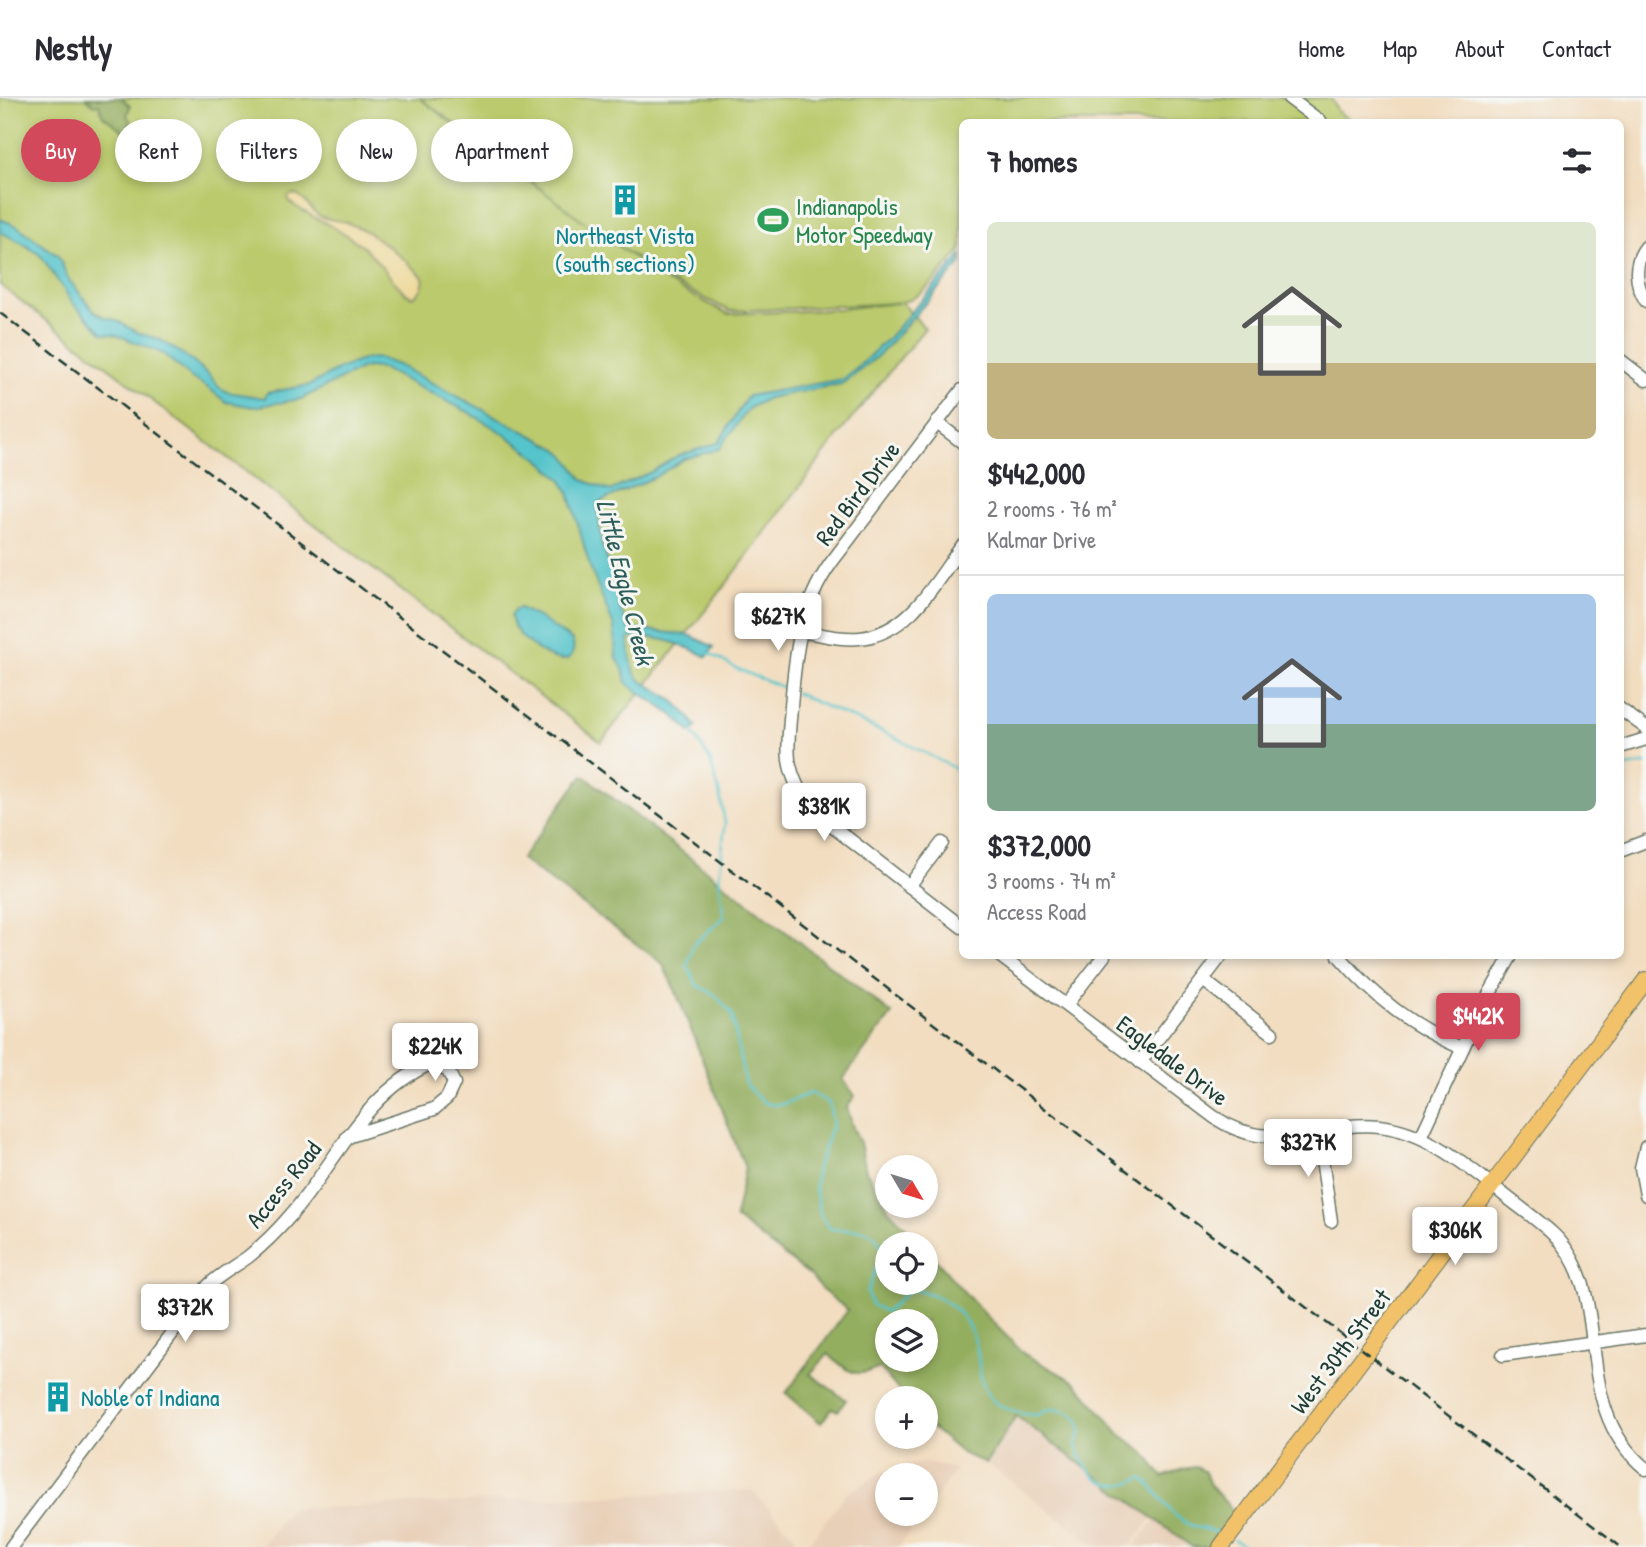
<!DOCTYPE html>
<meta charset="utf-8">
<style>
:root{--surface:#fff;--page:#f7f7f7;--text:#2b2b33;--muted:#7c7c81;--line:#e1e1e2;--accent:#d1495b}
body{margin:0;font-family:"Patrick Hand",sans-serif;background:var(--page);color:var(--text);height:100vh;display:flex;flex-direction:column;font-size:26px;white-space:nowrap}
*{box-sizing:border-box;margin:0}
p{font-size:23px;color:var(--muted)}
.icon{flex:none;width:38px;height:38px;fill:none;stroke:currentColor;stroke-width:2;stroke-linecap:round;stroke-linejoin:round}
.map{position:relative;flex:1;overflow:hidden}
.details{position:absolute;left:959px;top:21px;width:665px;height:840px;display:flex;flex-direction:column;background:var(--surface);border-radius:10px;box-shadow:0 4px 10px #0003}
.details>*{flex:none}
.top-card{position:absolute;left:21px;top:21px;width:665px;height:63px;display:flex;gap:14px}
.needle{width:46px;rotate:128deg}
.buttons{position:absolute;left:875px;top:1057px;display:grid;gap:14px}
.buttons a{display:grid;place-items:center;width:63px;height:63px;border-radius:50%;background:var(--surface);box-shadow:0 4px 10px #0003;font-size:35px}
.price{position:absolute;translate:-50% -60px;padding:0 16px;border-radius:7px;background:#fff;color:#222;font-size:23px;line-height:46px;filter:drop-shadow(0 2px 4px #0008)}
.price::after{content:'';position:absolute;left:50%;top:42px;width:21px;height:16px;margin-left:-10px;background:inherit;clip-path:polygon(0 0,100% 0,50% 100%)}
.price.current{background:var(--accent);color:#fff}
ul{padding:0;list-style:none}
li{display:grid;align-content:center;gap:14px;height:371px;padding:0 28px}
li+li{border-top:2px solid var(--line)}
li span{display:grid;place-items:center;height:217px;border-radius:10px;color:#555}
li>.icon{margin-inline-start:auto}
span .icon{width:126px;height:126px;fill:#fffc;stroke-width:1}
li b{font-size:30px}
h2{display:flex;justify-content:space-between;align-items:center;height:84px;padding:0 28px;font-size:30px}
.chip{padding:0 24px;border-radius:32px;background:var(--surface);box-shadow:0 4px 10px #0003;font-size:24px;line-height:63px}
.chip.current{background:var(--accent);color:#fff}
header{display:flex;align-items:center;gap:42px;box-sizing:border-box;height:98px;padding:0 35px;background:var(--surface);border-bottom:2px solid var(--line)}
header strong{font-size:33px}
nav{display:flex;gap:38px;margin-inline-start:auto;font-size:24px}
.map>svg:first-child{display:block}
.built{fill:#e8cfb7}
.green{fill:#bbca6d;stroke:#6d8450;stroke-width:2;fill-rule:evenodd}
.forest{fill:#94ae60;stroke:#5a764a;stroke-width:2;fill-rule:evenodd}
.sand{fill:#eeda9e;stroke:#868c69;stroke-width:2}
.water{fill:#57c4cb;stroke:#3b8080;stroke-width:2}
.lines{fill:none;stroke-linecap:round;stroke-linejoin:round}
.stream{stroke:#57c4cb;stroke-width:2.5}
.minor-casing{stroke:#697565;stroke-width:15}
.major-casing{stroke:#697565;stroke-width:18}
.minor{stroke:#fff;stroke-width:12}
.major{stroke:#f2c26a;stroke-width:16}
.rail{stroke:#1f3d34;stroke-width:2.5;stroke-dasharray:10 5;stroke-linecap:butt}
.labels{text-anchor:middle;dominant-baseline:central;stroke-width:6;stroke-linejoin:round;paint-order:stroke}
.leisure-label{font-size:24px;fill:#27864d;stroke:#f6f6f2;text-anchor:start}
.culture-label{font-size:24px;fill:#0d838f;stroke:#f6f6f2}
.street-label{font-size:24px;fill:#1f3d34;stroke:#f6f6f2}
.water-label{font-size:26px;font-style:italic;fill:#2d5f5a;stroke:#f6f6f2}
</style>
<header>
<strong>Nestly</strong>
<nav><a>Home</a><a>Map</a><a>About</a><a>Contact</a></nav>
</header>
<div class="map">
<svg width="1646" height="1449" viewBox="0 0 1646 1449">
<rect width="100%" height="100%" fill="#f6f6f2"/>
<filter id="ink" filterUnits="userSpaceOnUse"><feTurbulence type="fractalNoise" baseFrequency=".0143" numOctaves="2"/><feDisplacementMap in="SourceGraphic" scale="14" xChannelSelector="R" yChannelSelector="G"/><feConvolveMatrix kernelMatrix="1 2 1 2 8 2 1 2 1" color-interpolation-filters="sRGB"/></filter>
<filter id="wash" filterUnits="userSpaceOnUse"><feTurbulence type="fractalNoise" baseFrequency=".00686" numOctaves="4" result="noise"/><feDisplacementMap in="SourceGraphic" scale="28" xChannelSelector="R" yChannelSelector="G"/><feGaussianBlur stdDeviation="1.57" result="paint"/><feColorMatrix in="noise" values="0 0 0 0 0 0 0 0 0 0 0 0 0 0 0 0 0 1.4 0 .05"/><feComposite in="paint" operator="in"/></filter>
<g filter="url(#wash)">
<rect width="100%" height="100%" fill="#f2ddc0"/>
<g class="built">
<polygon points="1016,1318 1152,1420 1130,1449 1097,1449 986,1365"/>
<polygon points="922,1364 956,1371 926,1412 926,1377 887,1377 887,1416 923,1416 898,1449 806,1449 845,1397 880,1375"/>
<polygon points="752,1392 796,1440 789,1449 261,1449 289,1411"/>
<polygon points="1155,1422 1192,1449 1134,1449"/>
</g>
<path class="green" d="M0,0H419L603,138L420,0H1331L1338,14L1353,24H962V151C948,167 922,202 901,204L925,230L843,331L724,489L601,644L0,187ZM608,141L670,183L730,213L899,205L828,212L728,216L669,185Z"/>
<g class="forest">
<polygon points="86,0 121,0 130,8 127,18 131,23 125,34 103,18 99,6 94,7"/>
<path d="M583,677L892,916L843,981L855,998L847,1009L853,1030L860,1045L866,1073L889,1112L922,1146H887V1185H926V1151L973,1204L1024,1256L1075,1284L1120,1336L1143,1353L1163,1379L1183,1371L1196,1369L1205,1374L1210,1387L1234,1414L1208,1449H1192L1016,1318L986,1365L963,1356L926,1325V1300H905L880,1270C852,1281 849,1273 828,1256L810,1276L846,1302L838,1313L832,1310L821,1325L786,1295L848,1212L822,1192L811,1178L735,1120L745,1070L676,894L662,865L521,761ZM887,1223H926V1262H887Z"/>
</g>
<path class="sand" d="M293,96C304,98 308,109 317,116C325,123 338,121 348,125C376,135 401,158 423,179C425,187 420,196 412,199C396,191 378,160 361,147C339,130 312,120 289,104L288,99Z"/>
<g class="water">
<path d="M0,121L17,128L58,158L69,182L94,213L104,219L115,222L141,236L159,241L187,259L209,277L219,289L227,294L265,300L267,295L310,287L339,271L364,261L379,260L400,268L558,351L565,357L583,382L610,393L651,374L677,358L718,345L748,298L843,281L854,273L888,240L962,157V164L881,255L856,276L841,286L768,300L749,310L719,351L684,361L655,379L597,405L602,447L613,479L618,504L628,530L689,537L714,549L707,559C682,546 659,537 630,540L629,543C632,593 643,578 675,604C683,611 690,620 697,629L690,634L674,618L627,586L623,571L616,558L614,529L590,469L569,395L561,381L538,360L501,334L468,314L383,271L369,269L363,270L301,301L254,309L226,304L207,289L193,281L162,255L117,237L103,235L73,205L41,158L24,146L0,134Z"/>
<path d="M520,510L538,519L573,543C579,585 525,546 517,533C513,529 512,522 511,517L516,511Z"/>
</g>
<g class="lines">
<g class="stream">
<polyline points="709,555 735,570 789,592"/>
<polyline points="795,595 890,637 962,674"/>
<path d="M691,632L710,662L719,693L725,725L719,781L724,819L693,847L687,868L697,887L715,897L732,916L745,985L756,998L767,1006L780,1007L811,995L829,1005L833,1025L817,1069L815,1090L821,1119L831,1131C858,1134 870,1124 883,1152L867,1195L872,1207L886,1214L909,1192C947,1194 973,1221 978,1257C980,1271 980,1286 989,1298C998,1310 1019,1316 1033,1317C1039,1318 1042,1314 1048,1312C1059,1309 1069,1314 1078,1320L1081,1333L1076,1348C1089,1381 1107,1397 1142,1380C1158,1391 1164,1410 1180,1421C1194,1432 1206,1429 1221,1436"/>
<polyline points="1620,670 1646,666"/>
<polyline points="1234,1442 1246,1449"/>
</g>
</g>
</g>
<g filter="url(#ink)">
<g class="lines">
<g class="minor-casing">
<g id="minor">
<polyline points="1289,0 1321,24"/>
<path d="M1646,149C1633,165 1635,186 1646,203"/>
<polyline points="1620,262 1646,282"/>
<path d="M962,292L831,465C800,508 795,557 791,608C790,626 787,644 789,662C792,681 802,699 814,714L962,829"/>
<polyline points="937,325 962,344"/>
<path d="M800,533C819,536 840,542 860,540C910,535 935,484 962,448"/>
<polyline points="1620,611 1646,630"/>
<polyline points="1620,649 1646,641"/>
<polyline points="1620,753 1646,743"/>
<polyline points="909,788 942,745"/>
<path d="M1000,858L1214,1019C1275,1060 1317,1022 1379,1028C1427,1033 1466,1067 1503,1096C1519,1109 1537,1121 1553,1136C1618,1198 1566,1306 1646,1371"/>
<path d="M1339,858C1377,901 1409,927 1462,950"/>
<polyline points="1203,882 1272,935"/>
<polyline points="1066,907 1104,858"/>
<polyline points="1140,964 1221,858"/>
<polyline points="1318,1034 1331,1123"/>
<polyline points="1421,1039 1482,909 1511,858"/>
<polyline points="1646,1049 1641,1070 1646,1097"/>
<polyline points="1503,1257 1646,1237"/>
<path d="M11,1449L208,1188C220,1176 234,1169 248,1159C263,1147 278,1132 290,1118C336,1065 364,994 432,965L448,973L454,985L447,1000L434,1011L347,1039"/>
</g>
</g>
<g class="major-casing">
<polyline id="major" points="1221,1449 1646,882"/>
</g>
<use href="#minor" class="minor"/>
<use href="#major" class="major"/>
<polyline class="rail" points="0,215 1621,1449"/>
</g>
</g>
<defs>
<g id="building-bare" transform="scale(2.415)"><path d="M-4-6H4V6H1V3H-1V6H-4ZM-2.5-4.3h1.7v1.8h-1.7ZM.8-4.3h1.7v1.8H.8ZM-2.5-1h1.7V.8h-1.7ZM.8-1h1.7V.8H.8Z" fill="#0f9aa8" stroke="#f6f6f2" stroke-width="2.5" paint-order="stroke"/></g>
<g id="stadium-bare" transform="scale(2.415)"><path d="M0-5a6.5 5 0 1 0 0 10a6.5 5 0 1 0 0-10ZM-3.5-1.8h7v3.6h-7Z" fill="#2e9e5b" stroke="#f6f6f2" stroke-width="2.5" paint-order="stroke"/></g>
</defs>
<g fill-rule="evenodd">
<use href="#building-bare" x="625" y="102"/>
<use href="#stadium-bare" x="773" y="122"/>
<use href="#building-bare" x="58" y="1299"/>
</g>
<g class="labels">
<g class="leisure-label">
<text x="796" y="108">Indianapolis<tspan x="796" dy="28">Motor Speedway</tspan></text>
</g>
<g class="culture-label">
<text x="625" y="137">Northeast Vista<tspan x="625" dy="28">(south sections)</tspan></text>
<text x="81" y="1299" text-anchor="start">Noble of Indiana</text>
</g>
<g class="street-label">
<text transform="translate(857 395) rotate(-53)">Red Bird Drive</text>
<text transform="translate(1173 962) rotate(37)">Eagledale Drive</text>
<text transform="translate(283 1086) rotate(-51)">Access Road</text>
<text transform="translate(1340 1253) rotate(-53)">West 30th Street</text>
</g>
<g class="water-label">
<text transform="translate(626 484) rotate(76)">Little Eagle Creek</text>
</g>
</g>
</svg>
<div class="buttons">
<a><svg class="needle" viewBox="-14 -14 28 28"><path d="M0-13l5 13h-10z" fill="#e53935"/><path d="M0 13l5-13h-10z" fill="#7c7c81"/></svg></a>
<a><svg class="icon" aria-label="locate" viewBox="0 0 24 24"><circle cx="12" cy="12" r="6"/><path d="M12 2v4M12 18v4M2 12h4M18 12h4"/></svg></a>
<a><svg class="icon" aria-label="layers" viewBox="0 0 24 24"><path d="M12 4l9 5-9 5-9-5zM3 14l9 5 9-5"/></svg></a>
<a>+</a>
<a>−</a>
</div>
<b class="price" style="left:778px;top:555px">$627K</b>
<b class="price" style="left:824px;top:745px">$381K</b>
<b class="price current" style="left:1478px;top:955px">$442K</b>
<b class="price" style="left:435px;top:985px">$224K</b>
<b class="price" style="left:1308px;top:1081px">$327K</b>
<b class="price" style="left:1455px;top:1169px">$306K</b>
<b class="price" style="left:185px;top:1246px">$372K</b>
<div class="top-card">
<a class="chip current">Buy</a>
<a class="chip">Rent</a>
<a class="chip">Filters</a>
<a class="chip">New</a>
<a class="chip">Apartment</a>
</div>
<section class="details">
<h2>7 homes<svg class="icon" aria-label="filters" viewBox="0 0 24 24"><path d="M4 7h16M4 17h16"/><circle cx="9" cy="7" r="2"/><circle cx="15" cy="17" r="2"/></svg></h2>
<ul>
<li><span style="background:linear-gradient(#dfe7d0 65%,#c2b280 0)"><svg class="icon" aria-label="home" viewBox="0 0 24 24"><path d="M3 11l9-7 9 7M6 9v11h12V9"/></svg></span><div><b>$442,000</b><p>2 rooms · 76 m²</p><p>Kalmar Drive</p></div></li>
<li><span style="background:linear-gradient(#a9c7e8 60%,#7fa58c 0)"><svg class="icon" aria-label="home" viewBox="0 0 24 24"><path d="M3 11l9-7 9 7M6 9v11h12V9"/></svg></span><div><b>$372,000</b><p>3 rooms · 74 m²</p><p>Access Road</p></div></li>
</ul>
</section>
</div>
